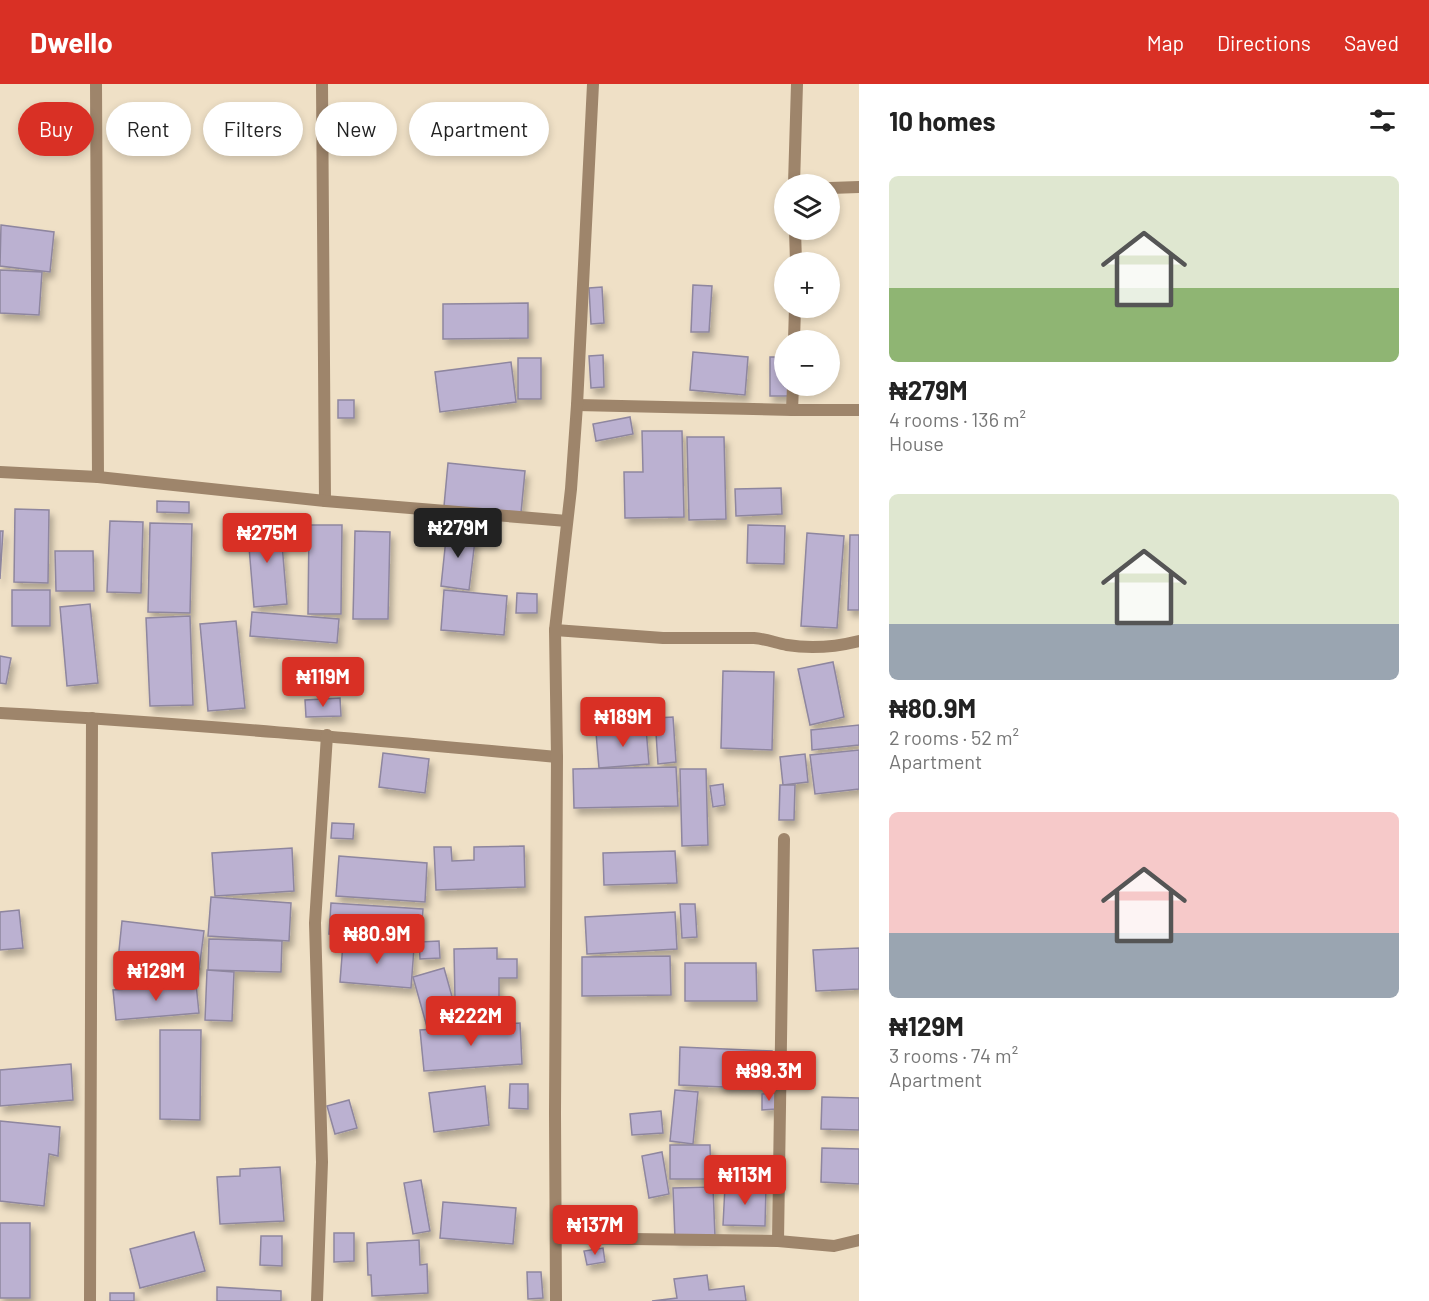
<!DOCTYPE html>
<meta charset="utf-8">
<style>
:root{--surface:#fff;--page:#f6f6f6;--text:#222;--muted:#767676;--accent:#d93025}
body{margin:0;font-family:Barlow,sans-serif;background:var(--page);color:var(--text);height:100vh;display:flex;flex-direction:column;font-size:22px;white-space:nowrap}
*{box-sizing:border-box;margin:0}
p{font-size:20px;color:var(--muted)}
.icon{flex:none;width:33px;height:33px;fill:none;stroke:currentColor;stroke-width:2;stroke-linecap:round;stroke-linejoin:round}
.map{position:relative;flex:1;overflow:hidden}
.panel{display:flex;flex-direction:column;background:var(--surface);width:570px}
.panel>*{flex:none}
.hud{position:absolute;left:18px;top:18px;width:570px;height:54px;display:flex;gap:12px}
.controls{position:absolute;left:774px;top:90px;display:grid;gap:12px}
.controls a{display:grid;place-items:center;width:66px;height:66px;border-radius:50%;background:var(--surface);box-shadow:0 3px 9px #0003;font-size:30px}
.price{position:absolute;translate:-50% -51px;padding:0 14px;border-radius:6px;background:var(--accent);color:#fff;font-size:20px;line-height:39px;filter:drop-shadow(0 2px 3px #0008)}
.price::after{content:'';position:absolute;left:50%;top:36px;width:18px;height:14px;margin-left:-9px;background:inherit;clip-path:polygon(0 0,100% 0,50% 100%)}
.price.selected{background:#222;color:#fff}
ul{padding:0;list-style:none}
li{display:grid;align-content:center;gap:12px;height:318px;padding:0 30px}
li span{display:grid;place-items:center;height:186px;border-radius:9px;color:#555}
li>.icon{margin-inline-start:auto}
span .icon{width:108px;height:108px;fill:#fffc;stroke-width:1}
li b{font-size:26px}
h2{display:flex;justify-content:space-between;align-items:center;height:72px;padding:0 30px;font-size:26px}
.pill{padding:0 21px;border-radius:27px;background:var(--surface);box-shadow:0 3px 9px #0003;font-size:21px;line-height:54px}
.pill.selected{background:var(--accent);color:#fff}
header{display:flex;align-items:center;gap:36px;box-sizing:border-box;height:84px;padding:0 30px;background:var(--accent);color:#fff}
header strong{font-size:28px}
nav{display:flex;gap:33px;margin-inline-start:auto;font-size:21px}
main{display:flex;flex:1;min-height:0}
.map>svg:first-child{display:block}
.building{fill:#bbb1d1;stroke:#8e869f;stroke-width:1.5;filter:url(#shadow)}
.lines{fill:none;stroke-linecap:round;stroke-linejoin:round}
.street{stroke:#9e856b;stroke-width:12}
</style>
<header>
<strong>Dwello</strong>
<nav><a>Map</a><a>Directions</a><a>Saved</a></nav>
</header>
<main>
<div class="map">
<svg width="859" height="1217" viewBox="0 0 859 1217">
<defs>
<filter id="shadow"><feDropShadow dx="3.5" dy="6" stdDeviation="3" flood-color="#0004"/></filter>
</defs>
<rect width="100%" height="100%" fill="#efe0c6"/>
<g class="building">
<polygon points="1,141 54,148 50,188 0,182"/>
<polygon points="0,186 42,188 39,231 0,229"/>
<polygon points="693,201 712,202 709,248 691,248"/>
<polygon points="602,203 604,239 591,240 589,204"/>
<polygon points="528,219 528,254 443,255 443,220"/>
<polygon points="693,268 748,273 745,311 690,306"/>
<polygon points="603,271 604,303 591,304 589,272"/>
<polygon points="770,273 784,273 784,302 789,302 789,312 770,312"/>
<rect x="518" y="274" width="23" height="41"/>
<polygon points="511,278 516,318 440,328 435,288"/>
<rect x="338" y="316" width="16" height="18"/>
<polygon points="630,333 633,350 596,357 593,340"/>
<polygon points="642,347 682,347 684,433 625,434 624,388 643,388"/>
<polygon points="687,353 724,353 726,435 689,436"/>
<polygon points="448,379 525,387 521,429 444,422"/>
<polygon points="781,404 782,430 736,432 735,405"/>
<polygon points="157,417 189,418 189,429 157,428"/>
<polygon points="15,425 49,426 48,499 14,498"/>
<polygon points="280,436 287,520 254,523 247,439"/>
<polygon points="110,437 143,438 141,509 107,508"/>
<polygon points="150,439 192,440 190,529 148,528"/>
<polygon points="309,441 342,441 341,530 308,530"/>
<polygon points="748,441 785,442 784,480 747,479"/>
<polygon points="447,445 476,448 469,506 441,502"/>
<polygon points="0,447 3,447 0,495"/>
<polygon points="355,447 390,448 388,535 353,535"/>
<polygon points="807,449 844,452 837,544 801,542"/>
<polygon points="850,451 859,451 859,526 848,526"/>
<polygon points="55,467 93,467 94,507 56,507"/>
<rect x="12" y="506" width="38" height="36"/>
<polygon points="444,506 507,512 504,551 441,546"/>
<polygon points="517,509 537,510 537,529 516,529"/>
<polygon points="90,520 98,599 67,602 60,523"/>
<polygon points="252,528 339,535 337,559 250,552"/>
<polygon points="190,532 193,621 150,622 146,534"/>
<polygon points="236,537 245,624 208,627 200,540"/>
<polygon points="0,572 11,574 6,600 0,599"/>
<polygon points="833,578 844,633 810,641 798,585"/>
<polygon points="723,587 774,588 772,666 721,664"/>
<polygon points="340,614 341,632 306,633 305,616"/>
<polygon points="673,633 676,678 658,680 655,634"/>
<polygon points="859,641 859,661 812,666 811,646"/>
<polygon points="646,644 649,680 599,684 596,649"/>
<polygon points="859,666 859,705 815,710 810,671"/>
<polygon points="383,669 429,675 425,709 379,703"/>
<polygon points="805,670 808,698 783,701 780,673"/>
<polygon points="676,683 678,722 574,724 573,685"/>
<polygon points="680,685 706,685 708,761 682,762"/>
<polygon points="723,700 725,721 713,723 710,702"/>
<polygon points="780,701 795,701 794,736 779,736"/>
<polygon points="332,739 354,740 353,755 331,754"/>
<polygon points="524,762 525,803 436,806 434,763 451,763 452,777 474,776 474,763"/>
<polygon points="292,764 294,807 215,812 212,769"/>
<polygon points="675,767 677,799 604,801 603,769"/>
<polygon points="339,772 427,779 425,818 336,812"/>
<polygon points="211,813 291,819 289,857 208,852"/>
<polygon points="331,819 423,825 421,856 329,850"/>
<polygon points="680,820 695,820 697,853 682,854"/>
<polygon points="19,826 23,864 0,866 0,828"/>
<polygon points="675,828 677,865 587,870 585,833"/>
<polygon points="122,837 204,847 199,886 118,876"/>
<polygon points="209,855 282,857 281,888 208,886"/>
<polygon points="439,857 440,874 420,875 419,858"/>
<polygon points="343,859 414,864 411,904 340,898"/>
<polygon points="497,864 497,875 517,875 517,894 499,894 499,915 455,916 454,865"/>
<polygon points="859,864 859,905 816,907 813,866"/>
<polygon points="670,872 671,911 582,912 582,873"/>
<polygon points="685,879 756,879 757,917 685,917"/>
<polygon points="444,884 458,934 427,943 413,893"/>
<polygon points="207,886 234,888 232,937 205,936"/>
<polygon points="196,900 199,929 116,936 113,906"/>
<polygon points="520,939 522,980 424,987 420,946"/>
<polygon points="160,946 201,946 200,1036 160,1035"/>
<polygon points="680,963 772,967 770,1005 679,1001"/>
<polygon points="71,980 73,1016 0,1022 0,986"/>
<polygon points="510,1000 528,1000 528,1025 509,1024"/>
<polygon points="485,1002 489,1041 434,1048 429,1009"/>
<polygon points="675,1006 698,1008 693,1060 670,1057"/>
<polygon points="776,1009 776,1025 762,1026 762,1010"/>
<polygon points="822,1013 859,1014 859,1046 821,1045"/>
<polygon points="349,1016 357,1044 335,1050 327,1022"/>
<polygon points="661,1027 663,1049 632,1051 630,1030"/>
<polygon points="0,1037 60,1043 58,1072 49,1070 44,1122 0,1117"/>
<polygon points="670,1061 710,1061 711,1095 670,1095"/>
<polygon points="822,1064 859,1065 859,1100 821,1098"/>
<polygon points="662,1068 669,1110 649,1114 642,1072"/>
<polygon points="280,1083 284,1137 220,1140 217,1093 240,1092 240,1085"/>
<polygon points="421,1096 430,1147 413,1150 404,1099"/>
<polygon points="725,1102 766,1103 765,1142 723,1141"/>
<polygon points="713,1103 715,1153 675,1154 673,1104"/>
<polygon points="443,1118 516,1124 513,1160 440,1154"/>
<rect x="0" y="1139" width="30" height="75"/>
<polygon points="194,1148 205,1187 140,1204 130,1165"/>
<polygon points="334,1149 354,1149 354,1177 334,1178"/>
<polygon points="261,1152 282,1152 282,1182 260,1181"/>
<polygon points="419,1156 420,1181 427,1180 428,1209 372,1212 371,1191 368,1191 367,1159"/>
<polygon points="603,1164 605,1178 587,1181 584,1167"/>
<polygon points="527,1188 541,1188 543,1214 528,1215"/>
<polygon points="707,1191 709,1206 744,1202 746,1217 652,1217 677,1214 674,1195"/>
<polygon points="217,1203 281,1207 281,1217 217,1217"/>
<rect x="110" y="1209" width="24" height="8"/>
</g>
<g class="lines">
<g class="street">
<polyline points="96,0 98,393"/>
<polyline points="322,0 325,417"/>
<polyline points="794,100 797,0"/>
<polyline points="830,104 859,103"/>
<polyline points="795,146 796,178"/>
<polyline points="794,256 795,224"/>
<polyline points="577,321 792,326 859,326"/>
<polyline points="792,326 793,302"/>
<polyline points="0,388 98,393 325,417 567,437"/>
<path d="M555,546L663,554H754C766,555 776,559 787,561C811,565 835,563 859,557"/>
<path d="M0,629C186,639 372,656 557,673"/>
<polyline points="556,1154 778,1157 834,1162 859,1156"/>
<polyline points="778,1157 784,755"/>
<polyline points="90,1217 92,634"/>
<polyline points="317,1217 322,1078 315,839 327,651"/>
<polyline points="556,1217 555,1029 557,673 555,546 571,405 577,321 593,0"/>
</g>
</g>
</svg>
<div class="controls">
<a><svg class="icon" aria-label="layers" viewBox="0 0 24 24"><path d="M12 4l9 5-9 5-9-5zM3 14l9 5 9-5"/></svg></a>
<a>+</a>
<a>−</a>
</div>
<b class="price selected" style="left:458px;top:475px">₦279M</b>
<b class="price" style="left:267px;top:480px">₦275M</b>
<b class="price" style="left:323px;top:624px">₦119M</b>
<b class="price" style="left:623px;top:664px">₦189M</b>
<b class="price" style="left:377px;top:881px">₦80.9M</b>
<b class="price" style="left:156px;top:918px">₦129M</b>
<b class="price" style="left:471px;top:963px">₦222M</b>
<b class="price" style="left:769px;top:1018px">₦99.3M</b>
<b class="price" style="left:745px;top:1122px">₦113M</b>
<b class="price" style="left:595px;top:1172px">₦137M</b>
<div class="hud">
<a class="pill selected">Buy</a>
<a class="pill">Rent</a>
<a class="pill">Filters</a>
<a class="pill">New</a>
<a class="pill">Apartment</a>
</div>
</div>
<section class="panel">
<h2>10 homes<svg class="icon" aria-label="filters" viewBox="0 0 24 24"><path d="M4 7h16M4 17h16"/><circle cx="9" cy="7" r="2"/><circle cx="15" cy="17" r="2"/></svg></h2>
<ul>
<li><span style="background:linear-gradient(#dfe7d0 60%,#8fb573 0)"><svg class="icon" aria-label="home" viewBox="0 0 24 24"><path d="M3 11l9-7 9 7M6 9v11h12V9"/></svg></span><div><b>₦279M</b><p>4 rooms · 136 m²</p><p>House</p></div></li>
<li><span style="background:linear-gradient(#dfe7d0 70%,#9aa5b1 0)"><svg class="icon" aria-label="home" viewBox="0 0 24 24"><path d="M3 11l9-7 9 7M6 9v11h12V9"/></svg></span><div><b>₦80.9M</b><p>2 rooms · 52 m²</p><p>Apartment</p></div></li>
<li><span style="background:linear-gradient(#f6c9c9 65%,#9aa5b1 0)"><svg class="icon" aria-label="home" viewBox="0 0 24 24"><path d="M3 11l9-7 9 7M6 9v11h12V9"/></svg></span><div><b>₦129M</b><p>3 rooms · 74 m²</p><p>Apartment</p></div></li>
</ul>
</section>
</main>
